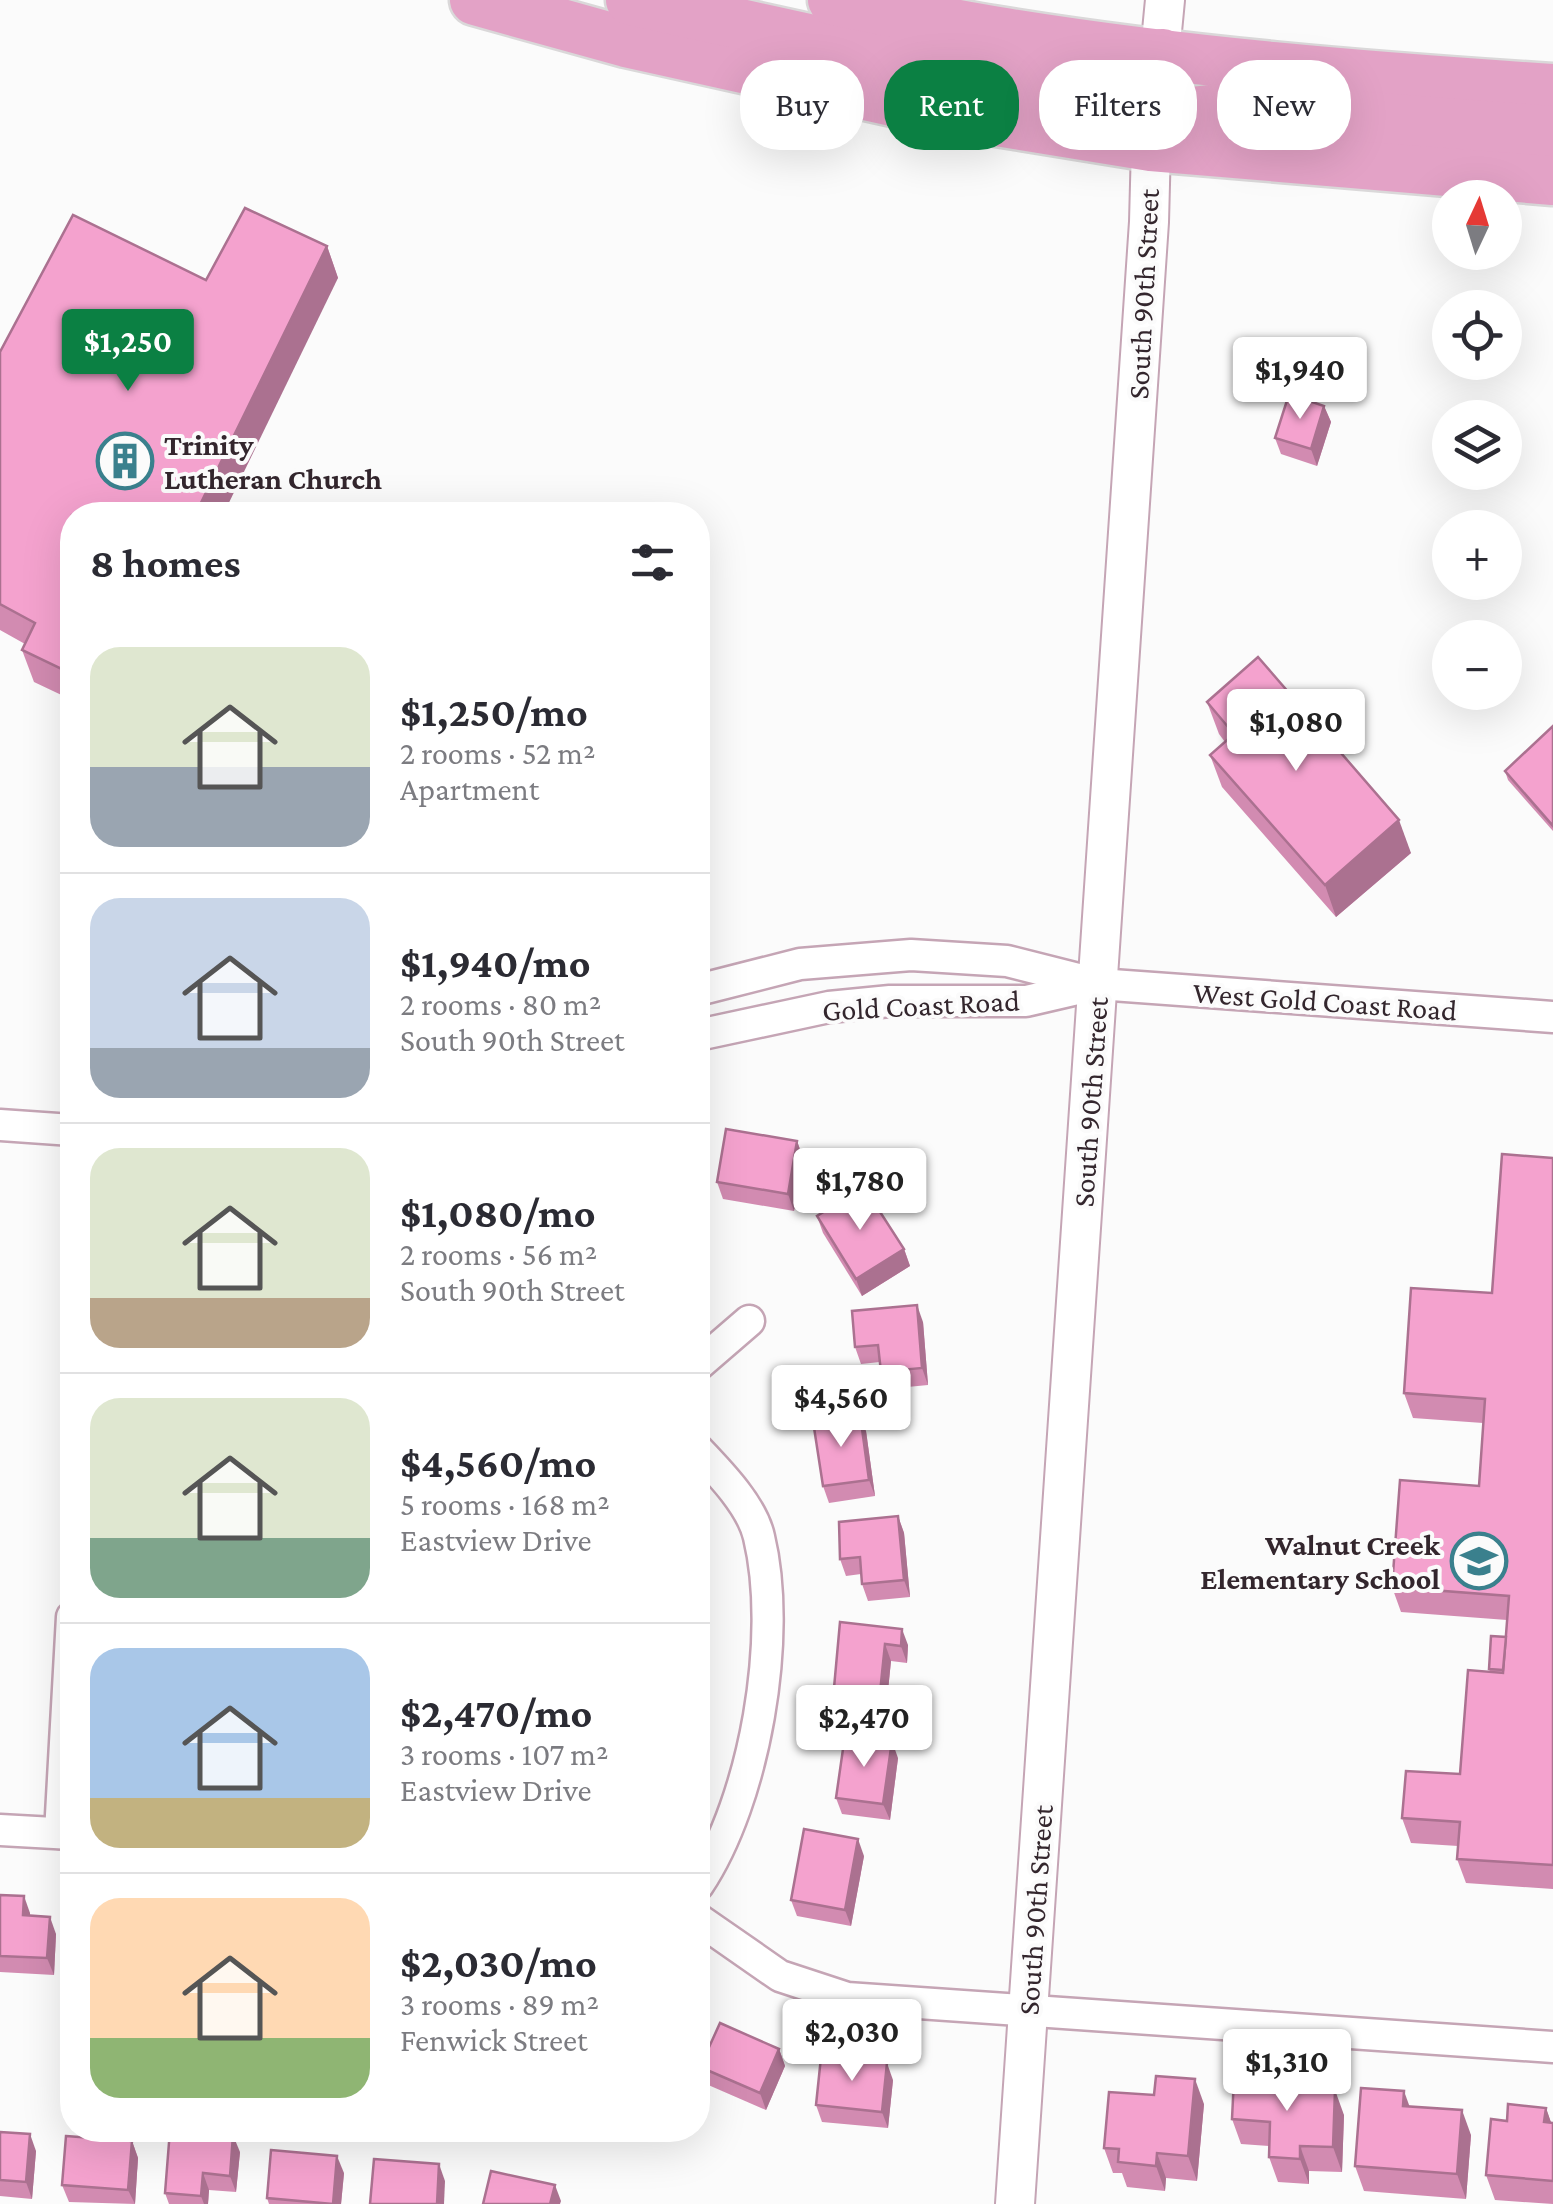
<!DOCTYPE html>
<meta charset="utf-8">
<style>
:root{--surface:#fff;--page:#f2f2f3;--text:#2b2b33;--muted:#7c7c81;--line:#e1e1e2;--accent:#0b8043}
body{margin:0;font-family:"Crimson Pro",serif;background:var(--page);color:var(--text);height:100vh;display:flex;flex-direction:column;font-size:38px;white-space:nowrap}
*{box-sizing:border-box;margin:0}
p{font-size:32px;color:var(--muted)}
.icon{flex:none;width:55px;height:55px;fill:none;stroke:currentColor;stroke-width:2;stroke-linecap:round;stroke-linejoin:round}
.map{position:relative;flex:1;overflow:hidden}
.drawer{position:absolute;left:60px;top:502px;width:650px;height:1640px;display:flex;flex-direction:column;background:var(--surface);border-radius:40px;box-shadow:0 10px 40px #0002}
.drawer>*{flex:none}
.top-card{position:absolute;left:740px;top:60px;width:662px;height:90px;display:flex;gap:20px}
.needle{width:65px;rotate:4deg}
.buttons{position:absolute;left:1432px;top:180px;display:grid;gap:20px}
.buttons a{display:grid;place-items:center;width:90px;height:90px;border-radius:50%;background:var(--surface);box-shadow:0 10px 40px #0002;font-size:50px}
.price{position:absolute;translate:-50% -85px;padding:0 22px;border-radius:10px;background:#fff;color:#222;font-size:32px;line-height:65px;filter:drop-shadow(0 2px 5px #0008)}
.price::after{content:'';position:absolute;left:50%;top:60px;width:30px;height:22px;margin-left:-15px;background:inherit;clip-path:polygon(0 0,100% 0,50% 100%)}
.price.active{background:var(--accent);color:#fff}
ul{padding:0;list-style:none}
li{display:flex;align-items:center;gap:30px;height:250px;padding:0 30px}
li+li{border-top:2px solid var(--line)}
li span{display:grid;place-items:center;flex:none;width:280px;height:200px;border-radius:30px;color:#555}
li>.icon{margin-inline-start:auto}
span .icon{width:120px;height:120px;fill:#fffc;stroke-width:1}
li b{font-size:42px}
h2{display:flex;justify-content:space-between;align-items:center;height:120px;padding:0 30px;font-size:42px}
.tag{padding:0 35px;border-radius:40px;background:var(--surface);box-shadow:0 10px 40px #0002;font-size:35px;line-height:90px}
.tag.active{background:var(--accent);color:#fff}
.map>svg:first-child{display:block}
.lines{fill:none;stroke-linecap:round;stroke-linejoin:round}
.minor-casing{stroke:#c5a5b5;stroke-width:35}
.tertiary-casing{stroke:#c5a5b5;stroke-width:42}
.trunk-casing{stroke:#dad8d9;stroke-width:55}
.minor{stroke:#fff;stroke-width:30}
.tertiary{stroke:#fff;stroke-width:38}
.trunk{stroke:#e3a2c6;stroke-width:50}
.wall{fill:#d28bb1}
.shaded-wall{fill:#ab7190}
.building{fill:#f4a2ce;stroke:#ab7190;stroke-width:2.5}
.labels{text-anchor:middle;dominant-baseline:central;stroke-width:8;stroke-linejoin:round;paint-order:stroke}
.street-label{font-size:30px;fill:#33262d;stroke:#fbfbfb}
.poi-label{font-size:30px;font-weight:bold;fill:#33262d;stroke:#fbfbfb;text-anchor:start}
</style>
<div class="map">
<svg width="1553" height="2204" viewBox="0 0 1553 2204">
<rect width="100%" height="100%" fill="#fbfbfb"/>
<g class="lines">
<g class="minor-casing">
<g id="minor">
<polyline points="698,990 800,964 911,955 1007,961 1098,984 1553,1017"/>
<polyline points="698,1035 829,1007 890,1001 1026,1001 1095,985"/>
<polyline points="0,1125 72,1130"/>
<polyline points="698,1365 749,1321"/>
<path d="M698,1450C720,1473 752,1506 759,1537C783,1636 755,1800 698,1885"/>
<polyline points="0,1830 72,1834"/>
<polyline points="60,1833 72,1617"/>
<polyline points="698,1919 780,1976 847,1998 1553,2047"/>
</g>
</g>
<g class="tertiary-casing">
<polyline id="tertiary" points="1015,2204 1149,222 1151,146 1165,0"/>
</g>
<g class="trunk-casing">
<g id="trunk">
<polyline points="475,0 626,42 947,113 1151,146 1553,180"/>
<polyline points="631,0 872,53 1065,90 1123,88 1162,54"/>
<path d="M833,0C888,11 943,23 998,32C1181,62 1368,77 1553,89"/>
<polyline points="1155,116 1236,107 1553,131"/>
</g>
</g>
<use href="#minor" class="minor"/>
<use href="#tertiary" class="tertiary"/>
<use href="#trunk" class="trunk"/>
</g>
<g class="wall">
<polygon points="327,246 338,278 72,515 72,700 34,682 22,650 25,644 0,630 0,352 206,280"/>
<polygon points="1324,406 1331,422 1317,466 1281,454 1275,438"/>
<polygon points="1207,702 1411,853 1336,917 1222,787 1210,755 1225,742 1219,734"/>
<polygon points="1553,726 1553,831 1508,780 1505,771"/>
<polygon points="797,1141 803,1158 794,1211 723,1199 717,1182"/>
<polygon points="1553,1158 1553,1889 1466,1883 1457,1859 1458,1846 1411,1843 1402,1818 1460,1774 1490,1672 1489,1669 1506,1637 1507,1620 1401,1612 1392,1587 1479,1486 1483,1423 1413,1418 1404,1393 1492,1293"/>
<polygon points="817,1216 904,1249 910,1266 862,1296 823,1233"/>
<polygon points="923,1322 928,1385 887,1389 881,1372 880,1362 861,1364 855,1347"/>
<polygon points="866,1431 875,1496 829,1503 823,1486"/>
<polygon points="898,1516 904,1533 910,1597 868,1601 862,1584 861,1574 846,1576 840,1559"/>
<polygon points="840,1622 908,1645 907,1663 891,1661 886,1710 840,1705 834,1688"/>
<polygon points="898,1758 890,1820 842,1814 836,1798"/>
<polygon points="864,1856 851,1926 797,1916 791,1900"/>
<polygon points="0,1895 30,1913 30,1915 56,1934 54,1975 0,1972"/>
<polygon points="779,2049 785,2066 766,2110 706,2084 700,2067"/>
<polygon points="893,2080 888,2128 822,2122 816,2105"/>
<polygon points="1293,2088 1344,2115 1342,2172 1309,2171 1309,2184 1278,2182 1269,2157 1269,2146 1241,2144 1232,2119"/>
<polygon points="1204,2104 1197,2181 1166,2178 1165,2191 1127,2187 1122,2173 1113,2173 1104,2148"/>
<polygon points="1410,2106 1471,2135 1466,2199 1364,2191 1355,2166"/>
<polygon points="1546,2108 1551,2123 1553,2123 1553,2204 1495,2200 1486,2175 1507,2121"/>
<polygon points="0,2132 36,2151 32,2199 0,2196"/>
<polygon points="132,2141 138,2158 135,2204 69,2202 62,2185"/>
<polygon points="240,2152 236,2192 209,2190 208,2204 169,2204 165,2193"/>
<polygon points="344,2173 341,2204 269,2204 267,2198"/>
</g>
<g class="shaded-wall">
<polygon points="327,246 338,278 223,515 195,515"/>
<polygon points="1324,406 1331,422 1317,466 1311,449"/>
<polygon points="1399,820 1411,853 1336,917 1325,885"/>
<polygon points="797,1141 803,1158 794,1211 788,1194"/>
<polygon points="904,1249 910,1266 862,1296 856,1279"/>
<polygon points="917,1305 923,1322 928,1385 922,1368"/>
<polygon points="860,1414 866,1431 875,1496 869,1480"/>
<polygon points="898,1516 904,1533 910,1597 904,1580"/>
<polygon points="902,1629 908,1645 907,1663 901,1646"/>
<polygon points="885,1644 891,1661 886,1710 880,1693"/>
<polygon points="892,1741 898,1758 890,1820 883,1804"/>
<polygon points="858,1839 864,1856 851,1926 845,1910"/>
<polygon points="24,1896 30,1913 30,1932 23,1915"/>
<polygon points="50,1917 56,1934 54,1975 47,1958"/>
<polygon points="779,2049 785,2066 766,2110 760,2093"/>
<polygon points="887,2063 893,2080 888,2128 882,2112"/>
<polygon points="1195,2079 1204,2104 1197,2181 1188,2156"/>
<polygon points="1335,2090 1344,2115 1342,2172 1333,2147"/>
<polygon points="1404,2091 1413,2116 1403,2106"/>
<polygon points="1546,2108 1553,2128 1544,2122"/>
<polygon points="1462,2110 1471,2135 1466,2199 1457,2174"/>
<polygon points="30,2134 36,2151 32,2199 26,2182"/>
<polygon points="233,2135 240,2152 236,2192 230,2176"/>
<polygon points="132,2141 138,2158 135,2204 128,2190"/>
<polygon points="1300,2146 1309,2171 1309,2184 1300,2159"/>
<polygon points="1157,2153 1166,2178 1165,2191 1156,2166"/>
<polygon points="337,2156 344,2173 341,2204 333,2204"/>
<polygon points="439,2164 445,2181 444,2204 437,2204"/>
<polygon points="203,2173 209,2190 208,2204 204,2204 201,2196"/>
<polygon points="555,2185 561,2201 560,2204 550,2204"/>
</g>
<g class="building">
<polygon points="245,208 327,246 195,515 72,515 72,674 22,650 35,623 0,604 0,352 73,215 206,280"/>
<polygon points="1289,394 1324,406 1311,449 1275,438"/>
<polygon points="1258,657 1399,820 1325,885 1210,755 1234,734 1207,702"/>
<polygon points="1553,726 1553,826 1505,771"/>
<polygon points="726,1129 797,1141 788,1194 717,1182"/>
<polygon points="1502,1154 1553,1158 1553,1865 1457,1859 1460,1822 1402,1818 1406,1771 1460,1774 1468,1670 1503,1673 1509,1596 1392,1587 1400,1480 1479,1486 1485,1399 1404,1393 1411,1288 1492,1293"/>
<polygon points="864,1187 904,1249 856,1279 817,1216"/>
<polygon points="917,1305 922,1368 881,1372 878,1345 855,1347 852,1311"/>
<polygon points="860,1414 869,1480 823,1486 813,1421"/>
<polygon points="898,1516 904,1580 862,1584 860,1557 840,1559 839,1522"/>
<polygon points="840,1622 902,1629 901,1646 885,1644 880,1693 834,1688"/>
<polygon points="1491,1636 1506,1637 1503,1670 1489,1669"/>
<polygon points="845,1735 892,1741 883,1804 836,1798"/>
<polygon points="804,1829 858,1839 845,1910 791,1900"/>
<polygon points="0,1895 24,1896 23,1915 50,1917 47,1958 0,1956"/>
<polygon points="720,2023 779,2049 760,2093 700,2067"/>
<polygon points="821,2057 887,2063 882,2112 816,2105"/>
<polygon points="1156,2076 1195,2079 1188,2156 1157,2153 1156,2166 1118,2162 1119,2149 1104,2148 1109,2092 1154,2095"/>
<polygon points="1234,2078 1290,2080 1290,2088 1335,2090 1333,2147 1300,2146 1300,2159 1269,2157 1270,2122 1232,2119"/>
<polygon points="1361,2088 1404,2091 1403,2106 1462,2110 1457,2174 1355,2166"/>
<polygon points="1508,2104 1546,2108 1544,2122 1553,2123 1553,2181 1486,2175 1491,2119 1507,2121"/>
<polygon points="170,2130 233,2135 230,2176 203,2173 201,2196 165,2193"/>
<polygon points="0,2132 30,2134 26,2182 0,2180"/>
<polygon points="66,2136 132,2141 128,2190 62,2185"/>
<polygon points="271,2150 337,2156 333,2204 267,2198"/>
<polygon points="374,2159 439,2164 437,2204 370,2204"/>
<polygon points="491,2171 555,2185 550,2204 483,2204"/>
</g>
<defs>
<g id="building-ring" transform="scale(2.875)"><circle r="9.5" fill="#fbfbfb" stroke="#3a808d" stroke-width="1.5"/><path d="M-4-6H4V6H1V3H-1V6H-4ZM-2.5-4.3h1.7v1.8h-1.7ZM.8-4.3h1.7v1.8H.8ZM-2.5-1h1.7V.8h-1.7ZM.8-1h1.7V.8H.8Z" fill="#3a808d"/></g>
<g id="school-ring" transform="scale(2.875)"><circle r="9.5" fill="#fbfbfb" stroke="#3a808d" stroke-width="1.5"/><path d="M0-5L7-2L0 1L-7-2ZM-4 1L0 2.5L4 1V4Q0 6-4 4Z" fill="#3a808d"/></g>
</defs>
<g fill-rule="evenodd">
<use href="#building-ring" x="125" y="461"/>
<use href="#school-ring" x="1479" y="1561"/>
</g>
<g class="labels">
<g class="street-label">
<text transform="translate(1143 294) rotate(-87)">South 90th Street</text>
<text transform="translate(1325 1001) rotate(4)">West Gold Coast Road</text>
<text transform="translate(921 1005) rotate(-3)">Gold Coast Road</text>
<text transform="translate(1090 1102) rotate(-86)">South 90th Street</text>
<text transform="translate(1035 1910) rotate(-86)">South 90th Street</text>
</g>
<g class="poi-label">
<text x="164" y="444">Trinity<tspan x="164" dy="34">Lutheran Church</tspan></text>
<text x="1440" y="1544" text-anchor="end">Walnut Creek<tspan x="1440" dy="34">Elementary School</tspan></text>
</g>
</g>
</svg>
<div class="buttons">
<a><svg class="needle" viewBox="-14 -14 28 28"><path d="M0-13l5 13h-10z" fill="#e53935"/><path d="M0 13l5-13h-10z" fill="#7c7c81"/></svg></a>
<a><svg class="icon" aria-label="locate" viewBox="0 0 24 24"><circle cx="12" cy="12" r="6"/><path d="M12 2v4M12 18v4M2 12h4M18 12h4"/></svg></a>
<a><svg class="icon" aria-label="layers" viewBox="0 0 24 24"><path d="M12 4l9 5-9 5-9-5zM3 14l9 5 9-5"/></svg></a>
<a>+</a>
<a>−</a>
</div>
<b class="price active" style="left:128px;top:394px">$1,250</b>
<b class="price" style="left:1300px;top:422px">$1,940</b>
<b class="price" style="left:1296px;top:774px">$1,080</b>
<b class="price" style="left:860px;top:1233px">$1,780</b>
<b class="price" style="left:841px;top:1450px">$4,560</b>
<b class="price" style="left:864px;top:1770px">$2,470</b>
<b class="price" style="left:852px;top:2084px">$2,030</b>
<b class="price" style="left:1287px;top:2114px">$1,310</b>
<div class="top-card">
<a class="tag">Buy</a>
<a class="tag active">Rent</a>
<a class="tag">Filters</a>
<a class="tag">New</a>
</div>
<section class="drawer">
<h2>8 homes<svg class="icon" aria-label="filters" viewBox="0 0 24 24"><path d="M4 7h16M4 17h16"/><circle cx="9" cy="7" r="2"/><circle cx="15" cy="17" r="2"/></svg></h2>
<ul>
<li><span style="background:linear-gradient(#dfe7d0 60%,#9aa5b1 0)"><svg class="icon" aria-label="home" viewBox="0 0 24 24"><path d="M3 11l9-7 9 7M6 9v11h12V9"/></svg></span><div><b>$1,250/mo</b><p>2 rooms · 52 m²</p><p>Apartment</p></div></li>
<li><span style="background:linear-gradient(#c9d6e8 75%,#9aa5b1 0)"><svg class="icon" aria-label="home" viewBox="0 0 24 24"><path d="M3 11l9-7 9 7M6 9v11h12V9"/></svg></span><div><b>$1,940/mo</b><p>2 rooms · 80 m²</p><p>South 90th Street</p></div></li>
<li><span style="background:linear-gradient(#dfe7d0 75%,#b9a48a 0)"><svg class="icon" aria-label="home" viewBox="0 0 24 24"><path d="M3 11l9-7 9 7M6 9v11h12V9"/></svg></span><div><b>$1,080/mo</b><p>2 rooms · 56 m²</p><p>South 90th Street</p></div></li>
<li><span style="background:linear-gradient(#dfe7d0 70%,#7fa58c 0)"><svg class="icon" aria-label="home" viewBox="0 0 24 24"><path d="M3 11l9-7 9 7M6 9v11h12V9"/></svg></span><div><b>$4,560/mo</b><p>5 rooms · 168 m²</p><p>Eastview Drive</p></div></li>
<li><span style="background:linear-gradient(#a9c7e8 75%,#c2b280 0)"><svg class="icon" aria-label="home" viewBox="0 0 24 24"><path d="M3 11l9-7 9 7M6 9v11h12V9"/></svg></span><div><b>$2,470/mo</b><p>3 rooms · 107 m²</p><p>Eastview Drive</p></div></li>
<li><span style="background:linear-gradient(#ffd9b3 70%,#8fb573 0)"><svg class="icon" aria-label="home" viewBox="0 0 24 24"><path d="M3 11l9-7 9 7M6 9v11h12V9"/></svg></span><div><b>$2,030/mo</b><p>3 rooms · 89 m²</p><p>Fenwick Street</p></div></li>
</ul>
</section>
</div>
